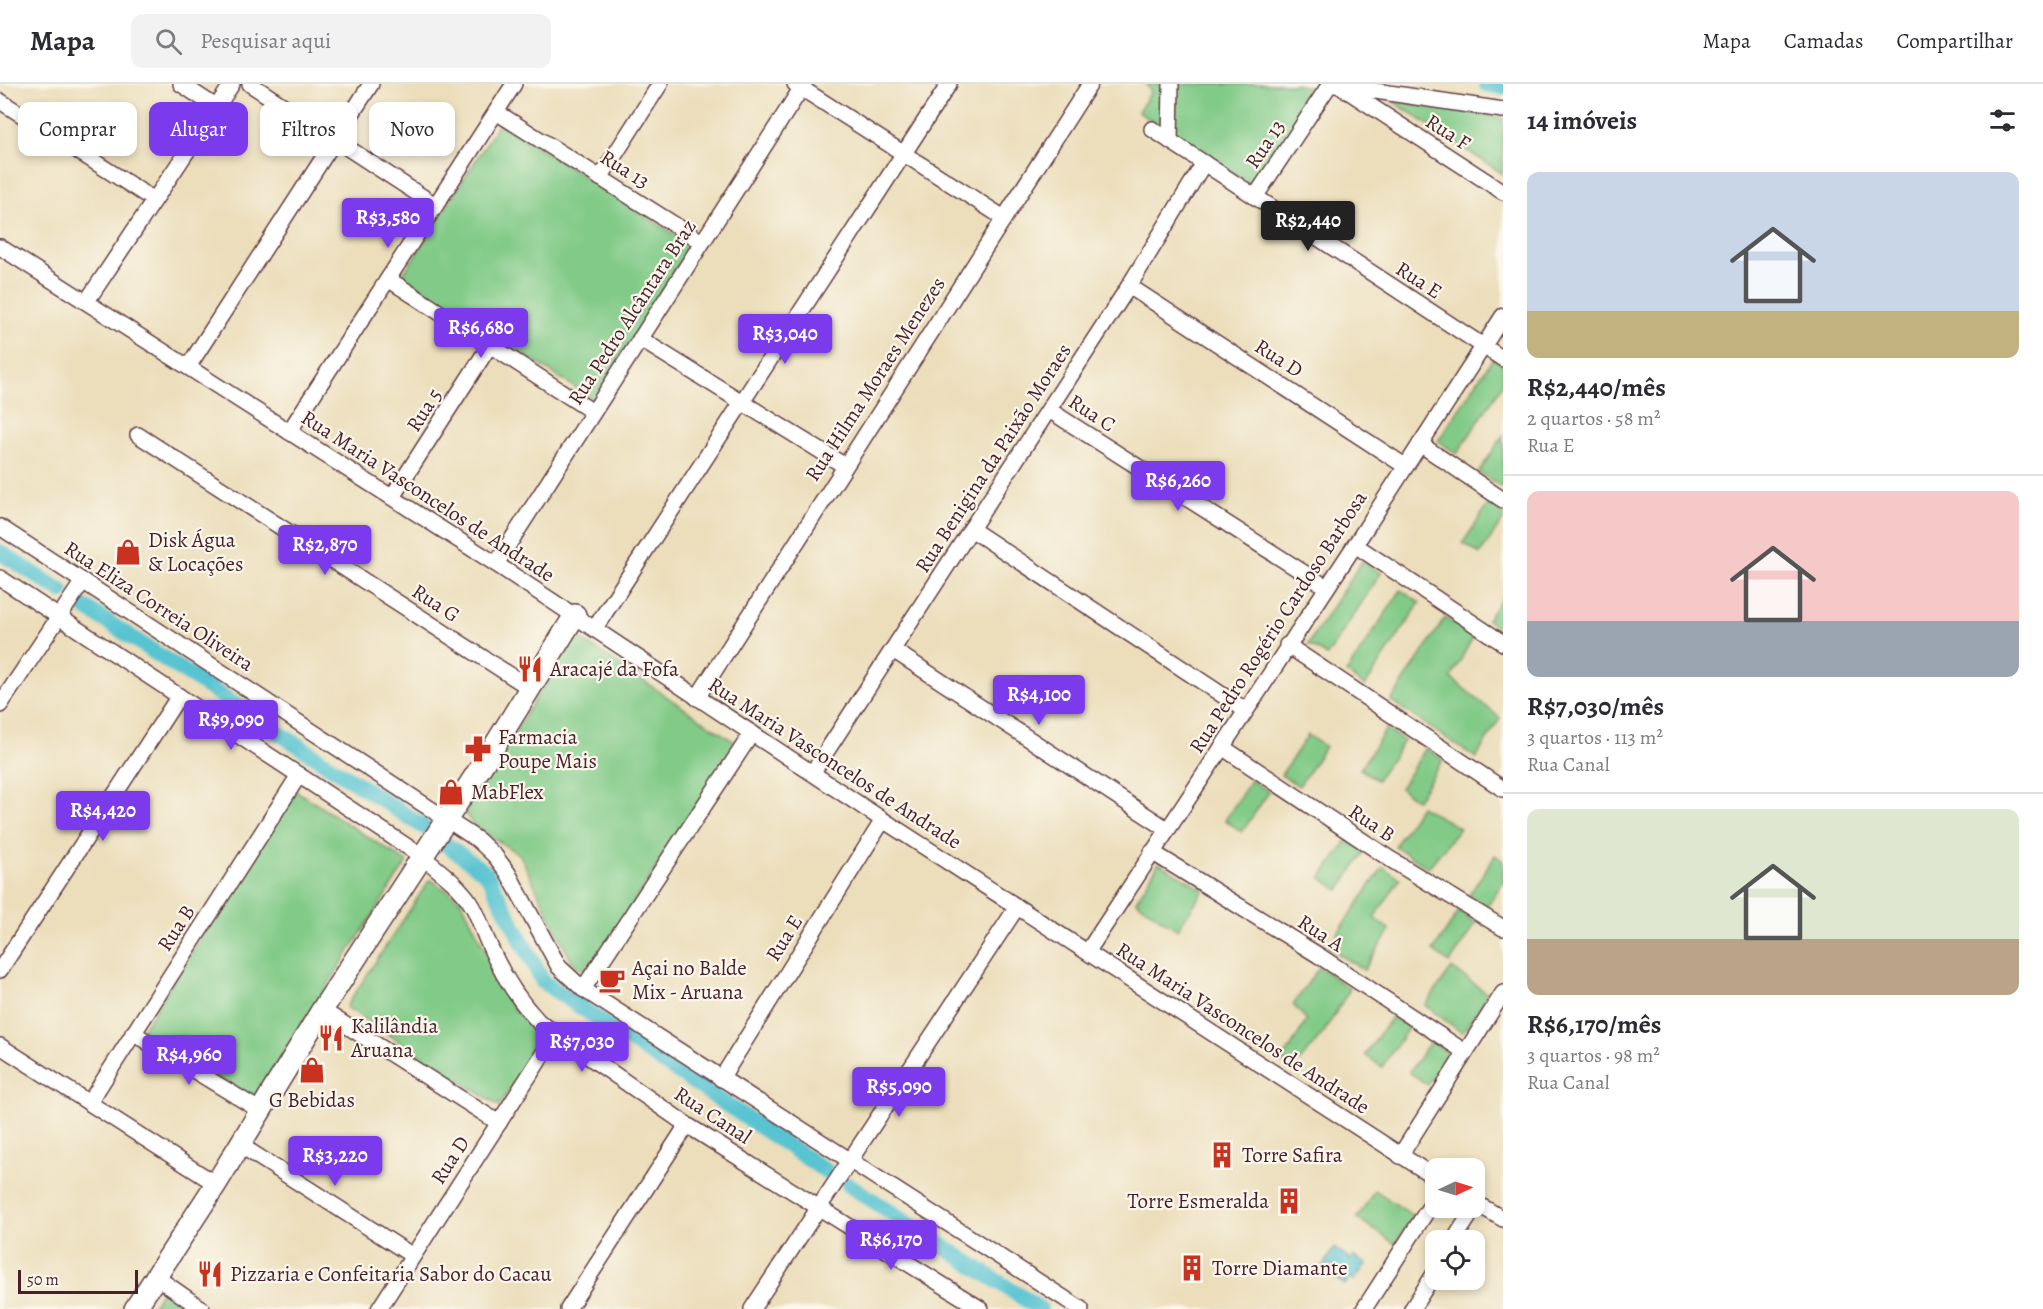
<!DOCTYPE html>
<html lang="pt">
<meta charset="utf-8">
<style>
:root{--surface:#fff;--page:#f2f2f3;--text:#2b2b33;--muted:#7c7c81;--line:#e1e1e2;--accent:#7c3aed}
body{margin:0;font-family:Alegreya,serif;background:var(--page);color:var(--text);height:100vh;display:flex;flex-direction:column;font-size:22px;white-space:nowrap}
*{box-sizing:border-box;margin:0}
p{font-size:20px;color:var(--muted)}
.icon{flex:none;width:33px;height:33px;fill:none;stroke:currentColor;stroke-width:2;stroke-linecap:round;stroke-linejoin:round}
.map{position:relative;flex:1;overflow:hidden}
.drawer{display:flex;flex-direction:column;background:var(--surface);width:540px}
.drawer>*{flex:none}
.guide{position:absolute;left:18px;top:18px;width:570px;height:54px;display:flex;gap:12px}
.needle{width:39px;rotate:86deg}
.tools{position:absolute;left:1425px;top:1074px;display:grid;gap:12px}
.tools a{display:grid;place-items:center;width:60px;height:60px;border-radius:12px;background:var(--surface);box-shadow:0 3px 9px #0003;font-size:30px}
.scale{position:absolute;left:18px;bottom:15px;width:120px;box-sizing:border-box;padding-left:6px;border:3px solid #4a1f2b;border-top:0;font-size:16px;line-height:21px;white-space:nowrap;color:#4a1f2b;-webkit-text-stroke:4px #fbf7ec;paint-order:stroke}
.price{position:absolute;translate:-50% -51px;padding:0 14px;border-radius:6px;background:var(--accent);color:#fff;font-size:20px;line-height:39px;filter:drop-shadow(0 2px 3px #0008)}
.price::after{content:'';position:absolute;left:50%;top:36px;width:18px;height:14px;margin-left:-9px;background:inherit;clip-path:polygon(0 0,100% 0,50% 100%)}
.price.active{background:#222;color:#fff}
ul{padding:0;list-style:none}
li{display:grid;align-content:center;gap:12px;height:318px;padding:0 24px}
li+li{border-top:2px solid var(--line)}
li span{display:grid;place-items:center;height:186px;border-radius:12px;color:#555}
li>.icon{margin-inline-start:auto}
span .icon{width:108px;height:108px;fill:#fffc;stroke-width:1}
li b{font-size:26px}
h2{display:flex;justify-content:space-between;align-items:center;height:72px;padding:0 24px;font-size:26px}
.pill{padding:0 21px;border-radius:12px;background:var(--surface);box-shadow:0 3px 9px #0003;font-size:21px;line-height:54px}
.pill.active{background:var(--accent);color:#fff}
header{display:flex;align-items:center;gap:36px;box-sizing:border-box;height:84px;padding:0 30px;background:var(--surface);border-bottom:2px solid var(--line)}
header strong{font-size:28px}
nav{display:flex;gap:33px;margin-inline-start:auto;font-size:21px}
.search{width:420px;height:54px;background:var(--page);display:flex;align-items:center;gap:15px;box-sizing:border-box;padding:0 21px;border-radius:12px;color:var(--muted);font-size:22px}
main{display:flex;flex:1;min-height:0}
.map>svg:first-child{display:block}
.green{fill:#81ca87;stroke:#667459;stroke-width:1.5}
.water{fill:#58c4d1;stroke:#51727e;stroke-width:1.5}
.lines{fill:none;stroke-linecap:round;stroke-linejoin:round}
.canal{stroke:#58c4d1;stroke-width:16}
.street-casing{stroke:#623c41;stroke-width:18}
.secondary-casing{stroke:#623c41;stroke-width:24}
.street{stroke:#fff;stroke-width:15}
.secondary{stroke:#fff;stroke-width:21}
.labels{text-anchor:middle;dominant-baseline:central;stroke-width:4.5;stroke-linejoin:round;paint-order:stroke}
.street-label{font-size:21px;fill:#4a1f2b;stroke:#fbf7ec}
.poi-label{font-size:21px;fill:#4a1f2b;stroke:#fbf7ec;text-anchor:start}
</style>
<header>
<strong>Mapa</strong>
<div class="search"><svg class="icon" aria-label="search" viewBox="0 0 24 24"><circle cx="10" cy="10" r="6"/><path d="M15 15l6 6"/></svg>Pesquisar aqui</div>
<nav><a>Mapa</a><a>Camadas</a><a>Compartilhar</a></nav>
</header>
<main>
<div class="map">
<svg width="1503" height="1225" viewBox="0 0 1503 1225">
<rect width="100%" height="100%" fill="#fbf7ec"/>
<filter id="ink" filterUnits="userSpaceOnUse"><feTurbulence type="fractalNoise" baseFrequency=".0167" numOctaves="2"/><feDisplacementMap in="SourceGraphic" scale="12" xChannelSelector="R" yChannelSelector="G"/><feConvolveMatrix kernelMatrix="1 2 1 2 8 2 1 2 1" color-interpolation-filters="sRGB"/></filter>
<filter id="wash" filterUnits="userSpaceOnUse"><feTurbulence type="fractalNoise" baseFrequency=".008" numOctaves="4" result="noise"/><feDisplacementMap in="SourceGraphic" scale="24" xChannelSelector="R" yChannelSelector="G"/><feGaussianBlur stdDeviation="1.35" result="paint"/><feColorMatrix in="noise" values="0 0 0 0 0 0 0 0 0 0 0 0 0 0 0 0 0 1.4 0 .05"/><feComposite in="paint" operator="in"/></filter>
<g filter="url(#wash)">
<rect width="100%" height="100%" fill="#ecdebb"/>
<g class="green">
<polygon points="1146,0 1295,0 1318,5 1256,103 1138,28 1151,8"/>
<polygon points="1391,16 1503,34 1503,90"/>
<polygon points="500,38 691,161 593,315 402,192"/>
<polygon points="1493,274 1503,281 1503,300 1457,370 1438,357"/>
<polygon points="1503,351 1503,404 1479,388"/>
<polygon points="1489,419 1503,428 1503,436 1480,470 1463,459"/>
<polygon points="1362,477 1381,489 1327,572 1308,560"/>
<polygon points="1401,506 1420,519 1365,602 1346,589"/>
<polygon points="1503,512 1503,547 1487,536"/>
<polygon points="1445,534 1474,551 1451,594 1500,634 1476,674 1391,617"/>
<path d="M575,551L736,659L593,882C582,888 578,884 571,876L520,771L472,740L465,728Z"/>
<polygon points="1386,645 1404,657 1377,696 1360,685"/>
<polygon points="1308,651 1325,663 1299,702 1281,691"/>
<polygon points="1426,664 1443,676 1417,716 1400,704"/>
<polygon points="1251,696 1269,708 1242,748 1225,736"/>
<polygon points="296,707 407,778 253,1017 142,946"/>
<polygon points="1420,722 1460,744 1428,784 1395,762"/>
<polygon points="1348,755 1365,767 1339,806 1321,794"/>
<polygon points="1495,771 1503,777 1503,798 1487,823 1469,811"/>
<polygon points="1159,779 1204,806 1177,846 1136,817"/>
<polygon points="1383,783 1400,795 1374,834 1390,846 1364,886 1328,863"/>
<polygon points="430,795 459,815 463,820 514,926 545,951 499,1022 346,923"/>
<polygon points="1459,827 1476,839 1450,879 1433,867"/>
<polygon points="1319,883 1350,905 1324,948 1300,977 1281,979 1307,936 1293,921"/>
<polygon points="1452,884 1488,910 1462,949 1425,921"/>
<polygon points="1392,932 1409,943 1382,983 1365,971"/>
<polygon points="1431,957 1448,969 1428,1001 1409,988"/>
<polygon points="1375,1106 1413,1132 1395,1160 1357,1134"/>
<polygon points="163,1205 193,1225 151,1225"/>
</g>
<polygon class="water" points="1334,1164 1351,1176 1354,1172 1366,1180 1354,1197 1350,1194 1345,1201 1337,1195 1341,1189 1328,1180 1323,1187 1321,1185"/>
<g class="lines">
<g class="canal">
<polyline points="1486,0 1503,3"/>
<polyline points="0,468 61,507"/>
<polyline points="83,522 424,743"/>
<polyline points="447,761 487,790 543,898 826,1087"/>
<polyline points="849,1101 1040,1225"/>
</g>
</g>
</g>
<g filter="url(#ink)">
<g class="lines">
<g class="street-casing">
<g id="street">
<polyline points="181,0 216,23"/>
<polyline points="250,0 435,121"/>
<polyline points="795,0 1004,134"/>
<polyline points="1329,0 1503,26"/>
<polyline points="1340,2 1503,108"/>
<polyline points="0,17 154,116"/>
<polyline points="496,28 702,158"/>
<polyline points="1152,45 1503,275"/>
<polyline points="1170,57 1171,0"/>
<polyline points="600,94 660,0"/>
<polyline points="1255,113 1330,0"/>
<polyline points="0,163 496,480 883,736 1436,1094"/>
<polyline points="388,195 593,328"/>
<polyline points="1129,202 1405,382"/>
<polyline points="87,217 232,0"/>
<polyline points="640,255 845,382"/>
<polyline points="188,283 371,0"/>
<polyline points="1049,326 1326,503"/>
<polyline points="289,348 514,0"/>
<polyline points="138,351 530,604"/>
<polyline points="1420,360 1503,416"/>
<polyline points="392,413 490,261"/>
<polyline points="0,443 478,756 495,772 508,789 559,883 583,905 1081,1225"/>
<polyline points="971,445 1245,626"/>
<polyline points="1355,461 1503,559"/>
<polyline points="496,480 804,0"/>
<path d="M0,494L423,773C439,787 458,800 470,818C478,829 481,843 487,856C500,887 516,914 539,938L687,1041L981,1225"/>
<polyline points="595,544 949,0"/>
<polyline points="1287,561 1503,705"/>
<polyline points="893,566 1167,745"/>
<polyline points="697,614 1090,0"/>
<polyline points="0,621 83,497"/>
<polyline points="1222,663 1390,775 1503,844"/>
<polyline points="813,688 1129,202 1204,79"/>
<polyline points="1152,768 1318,871 1465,968"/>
<polyline points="1088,867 1355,461 1503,232"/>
<polyline points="0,886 179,612"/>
<polyline points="583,905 752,649"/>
<polyline points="322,926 499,1039"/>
<polyline points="133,949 261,1027"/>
<polyline points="0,962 216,1100"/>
<polyline points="721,995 883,736"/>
<polyline points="89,1019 299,691"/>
<polyline points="240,1061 413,1172"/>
<polyline points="1400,1072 1503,909"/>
<polyline points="1474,1118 1503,1135"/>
<polyline points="1454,1156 1477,1120"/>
<polyline points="156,1193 202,1225"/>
<polyline points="379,1225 556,950"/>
<polyline points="568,1225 687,1041"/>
<polyline points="752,1225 1017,823"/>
<polyline points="1364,1225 1436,1113"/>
<polyline points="1412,1225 1436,1187"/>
</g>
</g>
<g class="secondary-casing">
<polyline id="secondary" points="135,1225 216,1100 322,926 492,666 575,531"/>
</g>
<use href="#street" class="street"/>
<use href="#secondary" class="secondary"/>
</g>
</g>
<defs>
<g id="shop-bare" transform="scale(2.07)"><path d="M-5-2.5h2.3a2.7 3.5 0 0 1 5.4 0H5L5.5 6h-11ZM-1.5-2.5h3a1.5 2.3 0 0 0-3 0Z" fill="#c8321e" stroke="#fbf7ec" stroke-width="2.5" paint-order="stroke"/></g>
<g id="restaurant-bare" transform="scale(2.07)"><path d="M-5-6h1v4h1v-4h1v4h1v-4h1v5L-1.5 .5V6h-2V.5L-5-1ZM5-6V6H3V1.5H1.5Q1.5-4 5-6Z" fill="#c8321e" stroke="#fbf7ec" stroke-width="2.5" paint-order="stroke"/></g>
<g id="pharmacy-bare" transform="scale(2.07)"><path d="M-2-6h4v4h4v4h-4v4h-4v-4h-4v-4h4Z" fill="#c8321e" stroke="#fbf7ec" stroke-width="2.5" paint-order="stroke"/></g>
<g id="cafe-bare" transform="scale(2.07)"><path d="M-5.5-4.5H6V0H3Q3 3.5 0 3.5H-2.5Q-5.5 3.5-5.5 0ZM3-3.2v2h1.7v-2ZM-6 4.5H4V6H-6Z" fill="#c8321e" stroke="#fbf7ec" stroke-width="2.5" paint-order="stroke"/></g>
<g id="building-bare" transform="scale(2.07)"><path d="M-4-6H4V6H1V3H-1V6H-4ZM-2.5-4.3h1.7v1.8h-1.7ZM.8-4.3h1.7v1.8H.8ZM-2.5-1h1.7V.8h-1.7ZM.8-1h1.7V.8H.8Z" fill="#c8321e" stroke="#fbf7ec" stroke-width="2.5" paint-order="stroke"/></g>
</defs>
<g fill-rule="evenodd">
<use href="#shop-bare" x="128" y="468"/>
<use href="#restaurant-bare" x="530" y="585"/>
<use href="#pharmacy-bare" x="478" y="665"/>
<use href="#shop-bare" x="451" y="708"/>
<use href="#cafe-bare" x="612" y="896"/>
<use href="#restaurant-bare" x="331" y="954"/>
<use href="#shop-bare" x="312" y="986"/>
<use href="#building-bare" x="1222" y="1071"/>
<use href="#building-bare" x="1289" y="1117"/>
<use href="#building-bare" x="1192" y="1184"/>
<use href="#restaurant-bare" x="210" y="1190"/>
</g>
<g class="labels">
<g class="street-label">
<text transform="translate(1448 48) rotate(33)">Rua F</text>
<text transform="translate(1265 60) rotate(-56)">Rua 13</text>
<text transform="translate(625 85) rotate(32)">Rua 13</text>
<text transform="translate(1419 196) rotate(33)">Rua E</text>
<text transform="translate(632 228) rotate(-57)">Rua Pedro Alcântara Braz</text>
<text transform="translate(1279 274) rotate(33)">Rua D</text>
<text transform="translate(875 295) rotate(-57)">Rua Hilma Moraes Menezes</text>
<text transform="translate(424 326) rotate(-57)">Rua 5</text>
<text transform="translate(1092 329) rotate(33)">Rua C</text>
<text transform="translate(993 374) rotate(-57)">Rua Benigina da Paixão Moraes</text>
<text transform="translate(428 412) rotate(33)">Rua Maria Vasconcelos de Andrade</text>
<text transform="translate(436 519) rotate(33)">Rua G</text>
<text transform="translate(159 522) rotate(33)">Rua Eliza Correia Oliveira</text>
<text transform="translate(1278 538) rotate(-57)">Rua Pedro Rogério Cardoso Barbosa</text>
<text transform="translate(835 679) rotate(33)">Rua Maria Vasconcelos de Andrade</text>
<text transform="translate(1372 739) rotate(34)">Rua B</text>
<text transform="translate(176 844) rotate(-57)">Rua B</text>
<text transform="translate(1321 849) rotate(33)">Rua A</text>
<text transform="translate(784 854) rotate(-58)">Rua E</text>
<text transform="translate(1243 944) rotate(33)">Rua Maria Vasconcelos de Andrade</text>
<text transform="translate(713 1031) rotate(33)">Rua Canal</text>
<text transform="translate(450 1076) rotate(-57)">Rua D</text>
</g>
<g class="poi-label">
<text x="148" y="456">Disk Água<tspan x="148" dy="24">&amp; Locações</tspan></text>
<text x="550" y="585">Aracajé da Fofa</text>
<text x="498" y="653">Farmacia<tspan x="498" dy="24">Poupe Mais</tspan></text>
<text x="471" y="708">MabFlex</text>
<text x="632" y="884">Açai no Balde<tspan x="632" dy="24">Mix - Aruana</tspan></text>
<text x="351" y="942">Kalilândia<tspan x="351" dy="24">Aruana</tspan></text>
<text x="312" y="1016" text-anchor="middle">G Bebidas</text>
<text x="1242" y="1071">Torre Safira</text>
<text x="1269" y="1117" text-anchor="end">Torre Esmeralda</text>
<text x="1212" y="1184">Torre Diamante</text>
<text x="230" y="1190">Pizzaria e Confeitaria Sabor do Cacau</text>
</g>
</g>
</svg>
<div class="tools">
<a><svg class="needle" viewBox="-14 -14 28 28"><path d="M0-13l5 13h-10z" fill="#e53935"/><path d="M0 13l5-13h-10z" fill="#7c7c81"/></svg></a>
<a><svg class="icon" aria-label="locate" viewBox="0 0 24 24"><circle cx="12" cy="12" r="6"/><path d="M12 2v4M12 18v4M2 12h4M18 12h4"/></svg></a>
</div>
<div class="scale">50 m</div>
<b class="price" style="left:388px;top:165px">R$3,580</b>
<b class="price active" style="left:1308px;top:168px">R$2,440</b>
<b class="price" style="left:481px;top:275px">R$6,680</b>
<b class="price" style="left:785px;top:281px">R$3,040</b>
<b class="price" style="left:1178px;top:428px">R$6,260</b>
<b class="price" style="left:325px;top:492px">R$2,870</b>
<b class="price" style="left:1039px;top:642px">R$4,100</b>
<b class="price" style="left:231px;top:667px">R$9,090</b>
<b class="price" style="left:103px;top:758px">R$4,420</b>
<b class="price" style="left:582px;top:989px">R$7,030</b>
<b class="price" style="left:189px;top:1002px">R$4,960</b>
<b class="price" style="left:899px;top:1034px">R$5,090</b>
<b class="price" style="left:335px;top:1103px">R$3,220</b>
<b class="price" style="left:891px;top:1187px">R$6,170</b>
<div class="guide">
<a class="pill">Comprar</a>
<a class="pill active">Alugar</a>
<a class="pill">Filtros</a>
<a class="pill">Novo</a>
</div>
</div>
<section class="drawer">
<h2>14 imóveis<svg class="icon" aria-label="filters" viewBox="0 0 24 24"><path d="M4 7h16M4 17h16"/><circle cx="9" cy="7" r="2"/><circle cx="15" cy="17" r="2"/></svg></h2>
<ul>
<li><span style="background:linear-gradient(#c9d6e8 75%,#c2b280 0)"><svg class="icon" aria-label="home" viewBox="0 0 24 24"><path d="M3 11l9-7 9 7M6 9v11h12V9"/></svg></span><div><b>R$2,440/mês</b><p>2 quartos · 58 m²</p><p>Rua E</p></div></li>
<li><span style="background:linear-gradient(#f6c9c9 70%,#9aa5b1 0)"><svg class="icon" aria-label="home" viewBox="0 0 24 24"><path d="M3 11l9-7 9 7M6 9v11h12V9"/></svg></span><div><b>R$7,030/mês</b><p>3 quartos · 113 m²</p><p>Rua Canal</p></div></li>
<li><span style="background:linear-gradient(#dfe7d0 70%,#b9a48a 0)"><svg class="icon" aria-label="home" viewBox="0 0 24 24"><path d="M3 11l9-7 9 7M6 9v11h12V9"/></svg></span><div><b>R$6,170/mês</b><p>3 quartos · 98 m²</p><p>Rua Canal</p></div></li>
</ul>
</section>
</main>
